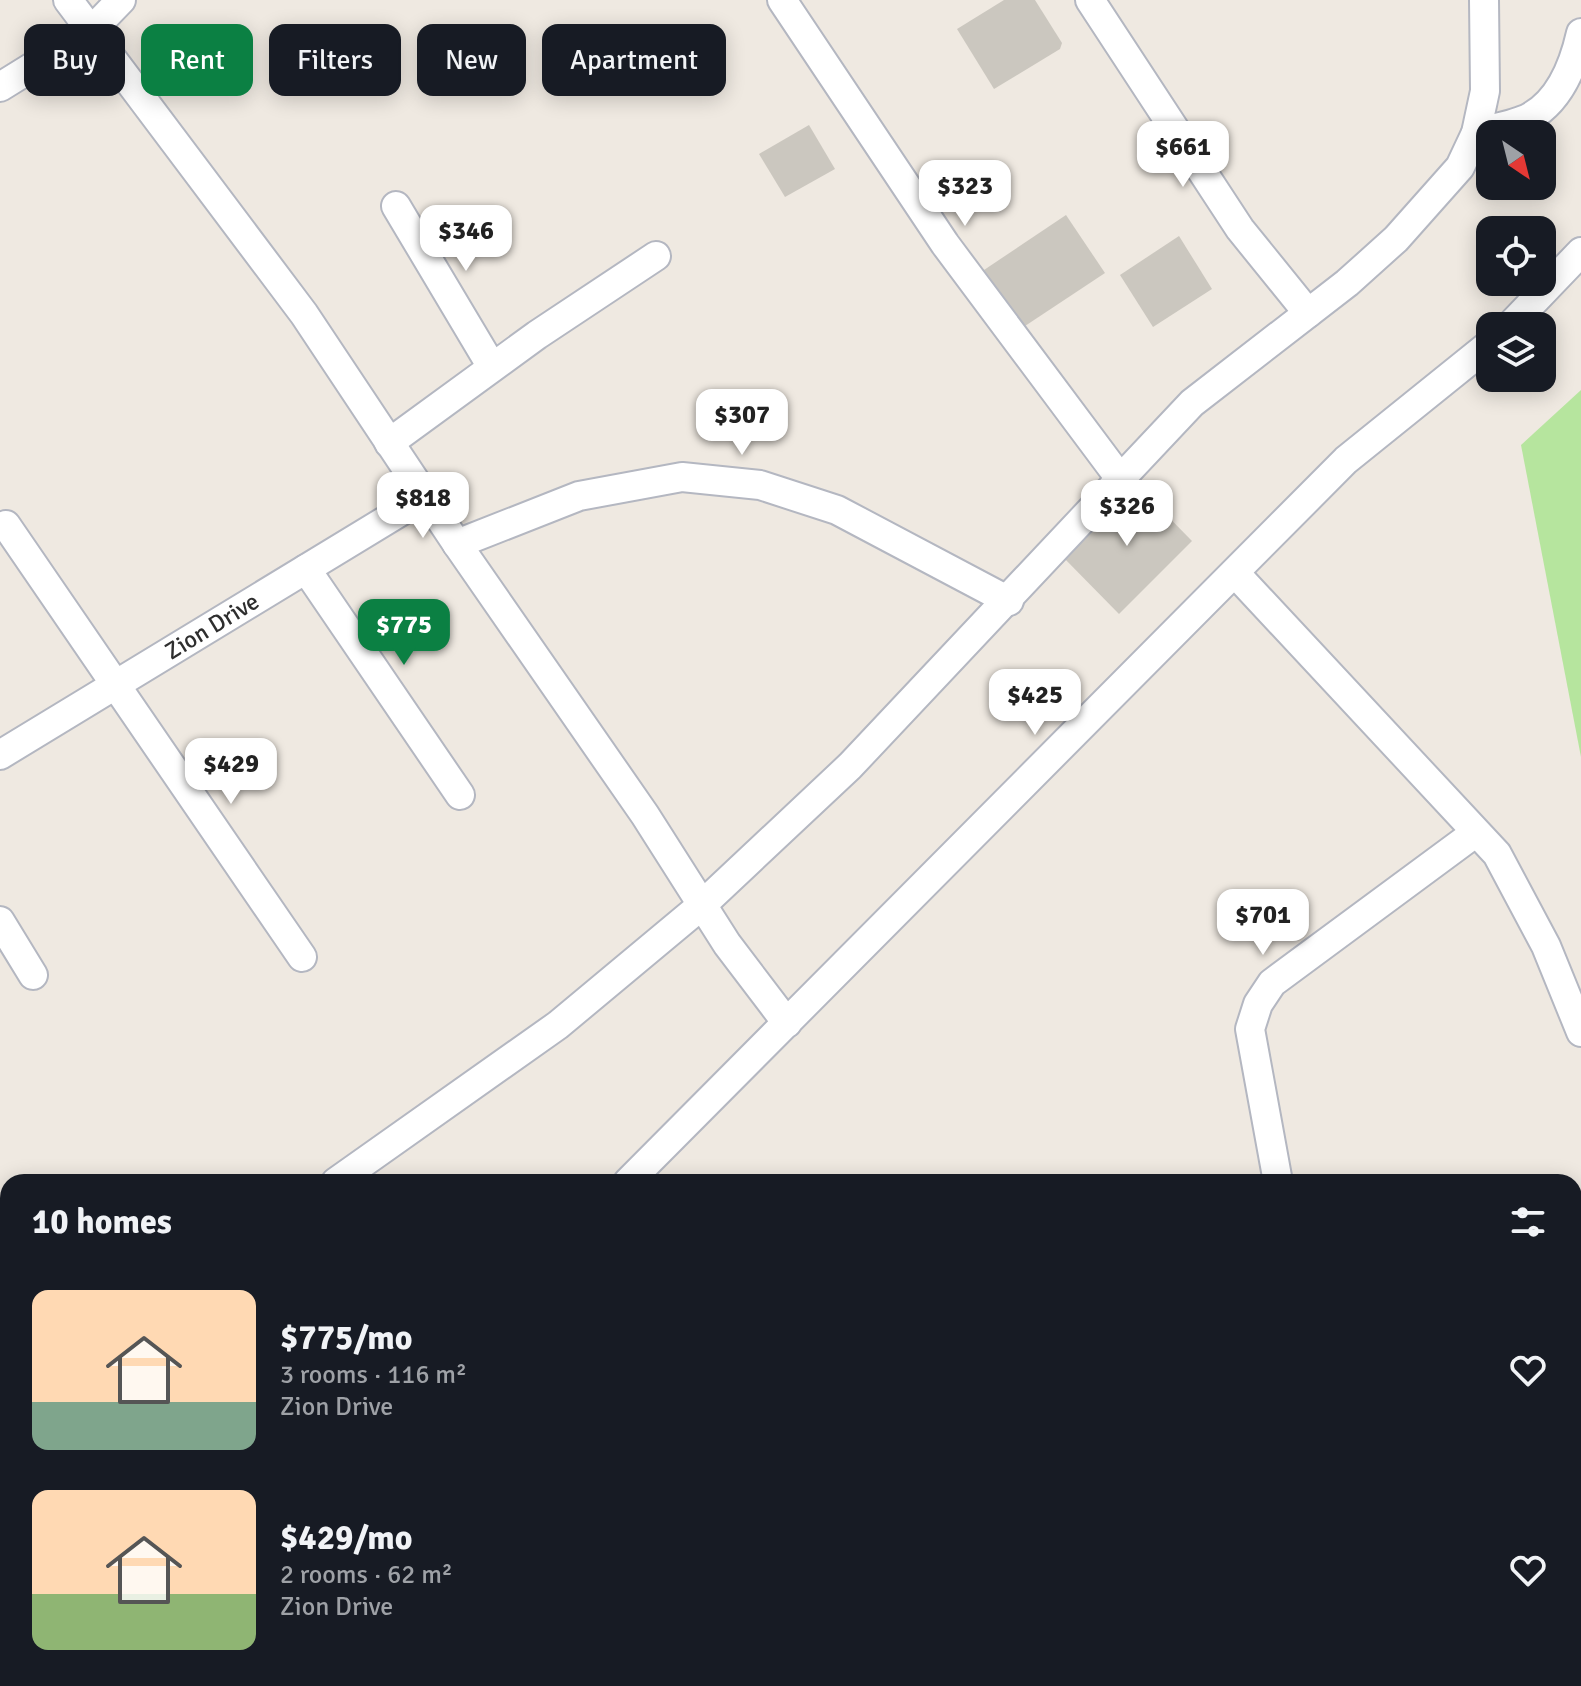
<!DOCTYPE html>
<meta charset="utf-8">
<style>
:root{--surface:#171b24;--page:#20242c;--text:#f1f3f6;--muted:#9ea1a6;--accent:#0b8043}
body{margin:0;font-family:Signika,sans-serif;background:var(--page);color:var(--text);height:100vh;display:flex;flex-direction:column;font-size:30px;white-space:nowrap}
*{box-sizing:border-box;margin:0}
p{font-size:26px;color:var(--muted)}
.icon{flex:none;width:44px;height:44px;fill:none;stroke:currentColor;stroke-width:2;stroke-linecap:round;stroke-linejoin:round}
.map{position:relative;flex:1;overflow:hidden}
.drawer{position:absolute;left:0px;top:1174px;width:1582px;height:512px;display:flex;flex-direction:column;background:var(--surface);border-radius:24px 24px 0 0;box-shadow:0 4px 20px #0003}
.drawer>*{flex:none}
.guide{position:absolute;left:24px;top:24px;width:800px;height:72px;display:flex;gap:16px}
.needle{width:52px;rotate:145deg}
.fabs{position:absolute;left:1476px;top:120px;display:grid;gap:16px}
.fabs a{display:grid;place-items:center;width:80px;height:80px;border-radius:16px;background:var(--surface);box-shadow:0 4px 20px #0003;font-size:40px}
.price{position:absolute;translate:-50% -68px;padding:0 18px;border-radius:16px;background:#fff;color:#222;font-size:26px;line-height:52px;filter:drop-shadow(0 2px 4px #0008)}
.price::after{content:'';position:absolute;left:50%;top:48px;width:24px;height:18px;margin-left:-12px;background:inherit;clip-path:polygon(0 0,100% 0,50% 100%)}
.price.selected{background:var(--accent);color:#fff}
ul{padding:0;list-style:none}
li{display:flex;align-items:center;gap:24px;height:200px;padding:0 32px}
li span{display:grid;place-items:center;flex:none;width:224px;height:160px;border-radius:16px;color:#555}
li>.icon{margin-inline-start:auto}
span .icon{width:96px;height:96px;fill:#fffc;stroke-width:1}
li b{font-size:34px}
h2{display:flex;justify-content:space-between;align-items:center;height:96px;padding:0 32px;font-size:34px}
.tag{padding:0 28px;border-radius:16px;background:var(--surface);box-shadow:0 4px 20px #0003;font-size:28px;line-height:72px}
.tag.selected{background:var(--accent);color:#fff}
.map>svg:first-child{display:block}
.green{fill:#b6e59e}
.building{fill:#cbc7bf}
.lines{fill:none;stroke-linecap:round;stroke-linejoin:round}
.minor-casing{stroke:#b4b7c1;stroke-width:32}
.minor{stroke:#fff;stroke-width:28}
.labels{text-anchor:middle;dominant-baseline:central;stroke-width:6;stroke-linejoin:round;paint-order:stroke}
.street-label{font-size:24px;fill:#2e2e2e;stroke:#fff}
</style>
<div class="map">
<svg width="1581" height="1686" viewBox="0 0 1581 1686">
<rect width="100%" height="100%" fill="#efe9e1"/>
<polygon class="green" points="1581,390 1581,757 1521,445"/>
<g class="building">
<polygon points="1004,0 1035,0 1062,43 1060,49 994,89 957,29"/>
<polygon points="809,125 835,169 785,197 759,154"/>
<polygon points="1066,215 1105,273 1022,328 984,270"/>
<polygon points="1179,236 1212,289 1153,327 1120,275"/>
<polygon points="1135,483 1192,541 1119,614 1062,556"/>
</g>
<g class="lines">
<g class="minor-casing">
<g id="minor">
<polyline points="68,0 304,314 457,544 645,815 727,944 787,1023"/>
<polyline points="782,0 945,244 1119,477"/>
<polyline points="1090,0 1240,229 1308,313"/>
<polyline points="0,87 92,30 121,0"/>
<path d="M1476,133C1493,128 1515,125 1530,117C1561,100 1574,64 1581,33"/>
<polyline points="396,206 492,367"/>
<polyline points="1510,326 1581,252"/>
<polyline points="389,443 537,335 656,256"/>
<polyline points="6,525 302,957"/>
<polyline points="457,544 579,496 682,477 760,485 837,510 1009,601"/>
<polyline points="306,569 460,795"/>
<polyline points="1235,573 1497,854 1546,946 1581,1032"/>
<path id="s1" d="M0,755L426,496"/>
<polyline points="0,921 33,975"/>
<polyline points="336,1182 558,1025 702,905 850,766 1192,403 1347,283 1396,239 1460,167 1476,133 1485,91 1484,0"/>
<polyline points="628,1182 1346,460 1490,344"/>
<polyline points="1278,1182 1250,1029 1258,1004 1272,983 1475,833"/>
<polyline points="321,1678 323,1686"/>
<polyline points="769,1678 770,1686"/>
<polyline points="1368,1678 1370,1686"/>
<polyline points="121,1686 129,1678"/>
<polyline points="1019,1686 1064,1678"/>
</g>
</g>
<use href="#minor" class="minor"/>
</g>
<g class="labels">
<g class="street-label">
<text stroke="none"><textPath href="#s1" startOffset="248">Zion Drive</textPath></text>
</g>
</g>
</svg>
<div class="fabs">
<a><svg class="needle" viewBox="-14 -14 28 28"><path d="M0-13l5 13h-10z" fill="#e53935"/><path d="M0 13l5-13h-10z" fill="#9ea1a6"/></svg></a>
<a><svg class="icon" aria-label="locate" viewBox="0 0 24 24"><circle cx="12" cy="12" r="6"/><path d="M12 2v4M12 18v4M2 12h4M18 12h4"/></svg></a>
<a><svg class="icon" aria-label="layers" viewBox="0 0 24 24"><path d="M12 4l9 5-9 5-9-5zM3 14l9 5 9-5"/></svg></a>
</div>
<b class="price" style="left:1183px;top:189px">$661</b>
<b class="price" style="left:965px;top:228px">$323</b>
<b class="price" style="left:466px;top:273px">$346</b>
<b class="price" style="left:742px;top:457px">$307</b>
<b class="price" style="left:423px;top:540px">$818</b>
<b class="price" style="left:1127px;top:548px">$326</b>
<b class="price selected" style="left:404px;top:667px">$775</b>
<b class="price" style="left:1035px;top:737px">$425</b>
<b class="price" style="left:231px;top:806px">$429</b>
<b class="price" style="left:1263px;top:957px">$701</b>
<div class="guide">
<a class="tag">Buy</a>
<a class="tag selected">Rent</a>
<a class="tag">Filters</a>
<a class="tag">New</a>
<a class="tag">Apartment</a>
</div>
<section class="drawer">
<h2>10 homes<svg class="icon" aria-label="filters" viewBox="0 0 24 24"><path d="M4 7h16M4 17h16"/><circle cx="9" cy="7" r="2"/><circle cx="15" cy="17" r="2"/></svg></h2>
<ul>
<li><span style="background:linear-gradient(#ffd9b3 70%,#7fa58c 0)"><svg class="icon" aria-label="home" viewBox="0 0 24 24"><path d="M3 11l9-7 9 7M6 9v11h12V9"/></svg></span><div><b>$775/mo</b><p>3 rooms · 116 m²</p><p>Zion Drive</p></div><svg class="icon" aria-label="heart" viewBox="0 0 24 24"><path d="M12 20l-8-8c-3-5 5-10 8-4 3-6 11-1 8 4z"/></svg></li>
<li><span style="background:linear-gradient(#ffd9b3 65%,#8fb573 0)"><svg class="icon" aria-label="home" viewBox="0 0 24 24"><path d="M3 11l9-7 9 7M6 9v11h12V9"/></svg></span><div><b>$429/mo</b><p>2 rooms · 62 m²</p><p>Zion Drive</p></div><svg class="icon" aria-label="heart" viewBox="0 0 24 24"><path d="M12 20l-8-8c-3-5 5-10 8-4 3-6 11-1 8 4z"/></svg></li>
</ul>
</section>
</div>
